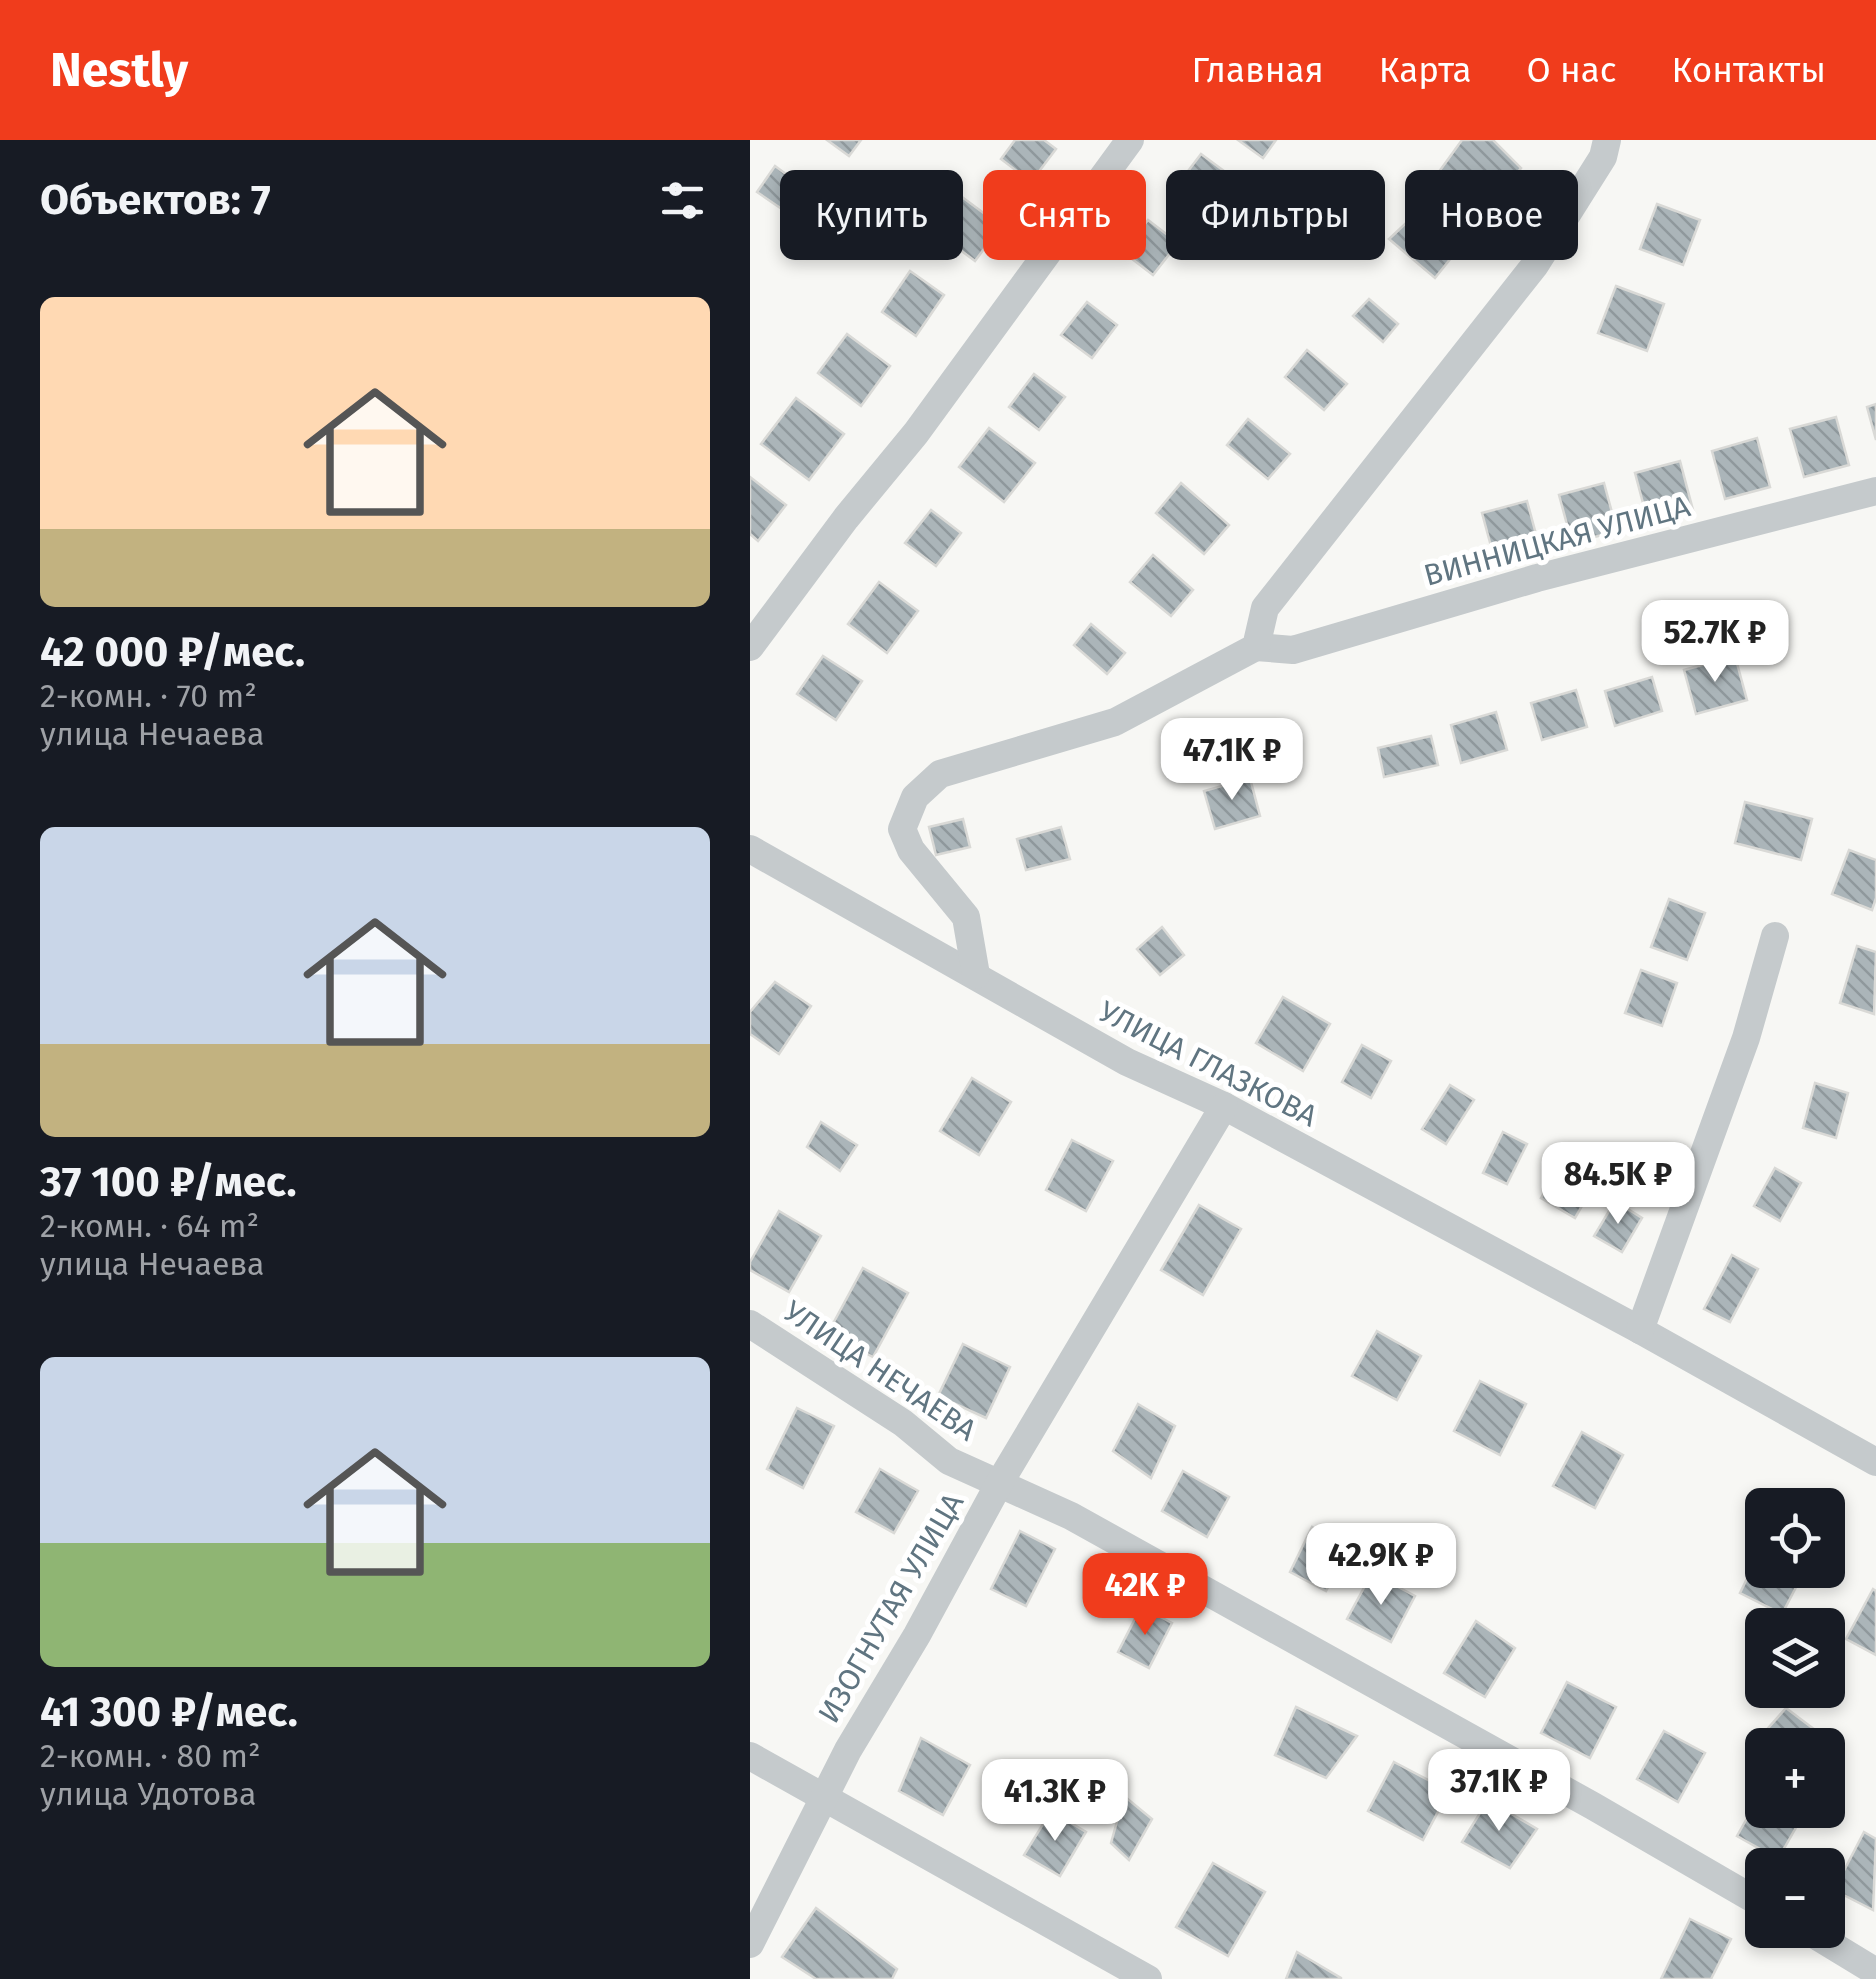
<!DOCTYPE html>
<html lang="ru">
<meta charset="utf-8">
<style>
:root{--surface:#171b24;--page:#242831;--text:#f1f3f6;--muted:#9ea1a6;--accent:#f03c1c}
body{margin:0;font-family:"Fira Sans",sans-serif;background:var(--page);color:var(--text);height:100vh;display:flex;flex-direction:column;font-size:38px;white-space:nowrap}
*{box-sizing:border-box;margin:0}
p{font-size:32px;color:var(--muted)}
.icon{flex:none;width:55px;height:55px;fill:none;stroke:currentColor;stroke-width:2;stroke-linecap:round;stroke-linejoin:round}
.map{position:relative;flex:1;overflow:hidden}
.sheet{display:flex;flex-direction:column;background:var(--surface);width:750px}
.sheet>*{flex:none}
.banner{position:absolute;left:30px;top:30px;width:945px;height:90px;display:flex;gap:20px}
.controls{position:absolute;left:995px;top:1348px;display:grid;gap:20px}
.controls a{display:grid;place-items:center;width:100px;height:100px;border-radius:15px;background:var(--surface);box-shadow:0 5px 15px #0003;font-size:50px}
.price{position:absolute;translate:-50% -85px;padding:0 22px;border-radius:20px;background:#fff;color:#222;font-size:32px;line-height:65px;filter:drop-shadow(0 2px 5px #0008)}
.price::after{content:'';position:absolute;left:50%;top:60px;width:30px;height:22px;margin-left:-15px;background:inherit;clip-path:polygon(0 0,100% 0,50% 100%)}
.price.active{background:var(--accent);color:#fff}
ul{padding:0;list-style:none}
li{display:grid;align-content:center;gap:20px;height:530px;padding:0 40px}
li span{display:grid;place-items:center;height:310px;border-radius:15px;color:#555}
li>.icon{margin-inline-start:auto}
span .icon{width:180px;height:180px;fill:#fffc;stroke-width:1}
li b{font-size:42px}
h2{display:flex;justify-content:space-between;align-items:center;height:120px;padding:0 40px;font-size:42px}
.tag{padding:0 35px;border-radius:15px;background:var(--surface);box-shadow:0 5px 15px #0003;font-size:35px;line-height:90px}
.tag.active{background:var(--accent);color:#fff}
header{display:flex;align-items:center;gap:60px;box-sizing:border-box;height:140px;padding:0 50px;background:var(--accent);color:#fff}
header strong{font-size:48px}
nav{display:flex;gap:55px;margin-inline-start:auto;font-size:35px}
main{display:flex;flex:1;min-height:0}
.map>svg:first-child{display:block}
.building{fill:url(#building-back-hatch);stroke:#d9d9d6;stroke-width:2.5}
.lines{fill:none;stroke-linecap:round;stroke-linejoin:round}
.minor{stroke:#c5cacc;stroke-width:28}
.labels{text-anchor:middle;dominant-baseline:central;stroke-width:10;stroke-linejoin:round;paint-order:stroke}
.street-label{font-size:30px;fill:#607581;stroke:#fff}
</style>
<header>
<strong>Nestly</strong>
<nav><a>Главная</a><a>Карта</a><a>О нас</a><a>Контакты</a></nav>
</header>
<main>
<section class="sheet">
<h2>Объектов: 7<svg class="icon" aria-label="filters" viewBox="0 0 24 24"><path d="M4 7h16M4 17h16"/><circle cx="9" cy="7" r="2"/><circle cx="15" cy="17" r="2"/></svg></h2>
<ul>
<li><span style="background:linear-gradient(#ffd9b3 75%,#c2b280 0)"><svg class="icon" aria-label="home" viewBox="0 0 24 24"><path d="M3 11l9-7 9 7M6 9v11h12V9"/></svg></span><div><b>42 000 ₽/мес.</b><p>2-комн. · 70 m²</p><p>улица Нечаева</p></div></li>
<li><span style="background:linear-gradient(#c9d6e8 70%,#c2b280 0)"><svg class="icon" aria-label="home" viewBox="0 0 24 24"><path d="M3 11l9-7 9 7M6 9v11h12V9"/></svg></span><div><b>37 100 ₽/мес.</b><p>2-комн. · 64 m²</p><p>улица Нечаева</p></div></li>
<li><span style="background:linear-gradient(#c9d6e8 60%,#8fb573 0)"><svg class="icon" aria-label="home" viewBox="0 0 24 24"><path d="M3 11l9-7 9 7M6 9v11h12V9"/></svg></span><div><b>41 300 ₽/мес.</b><p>2-комн. · 80 m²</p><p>улица Удотова</p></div></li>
</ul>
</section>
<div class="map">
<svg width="1126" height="1839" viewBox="0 0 1126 1839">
<defs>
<pattern id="building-back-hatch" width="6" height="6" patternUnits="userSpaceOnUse" patternTransform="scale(2.5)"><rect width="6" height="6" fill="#abb5b9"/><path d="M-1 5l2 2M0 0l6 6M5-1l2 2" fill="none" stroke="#8f989c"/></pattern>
</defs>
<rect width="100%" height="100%" fill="#f7f7f4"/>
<g class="building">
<polygon points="77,0 111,0 99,16"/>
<polygon points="265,0 294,0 306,9 281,42 251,19"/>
<polygon points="488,0 526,0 513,18"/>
<polygon points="712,0 743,0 771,28 732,80 683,40"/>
<polygon points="451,14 497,48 475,77 429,43"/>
<polygon points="25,26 59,51 42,76 7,52"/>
<polygon points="212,57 251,86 225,121 186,92"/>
<polygon points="907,64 950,80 933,125 890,109"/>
<polygon points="668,72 709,108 685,138 639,99"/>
<polygon points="398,80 428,103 403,135 373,112"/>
<polygon points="160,131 194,155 166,196 132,172"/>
<polygon points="866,146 914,164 897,211 848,193"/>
<polygon points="619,159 648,184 633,202 603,176"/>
<polygon points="337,162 367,185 342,218 311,195"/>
<polygon points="97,194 140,226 111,266 68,233"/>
<polygon points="557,210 597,244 574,270 535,237"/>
<polygon points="284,234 315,257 289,290 259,267"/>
<polygon points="46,258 94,294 59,340 11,304"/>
<polygon points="1126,264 1126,300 1117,267"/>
<polygon points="1086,277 1099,325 1054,337 1040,289"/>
<polygon points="498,279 540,314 518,339 477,305"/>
<polygon points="239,288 285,323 254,362 209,327"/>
<polygon points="1007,298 1020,347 975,359 962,311"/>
<polygon points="930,321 943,370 898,382 885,333"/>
<polygon points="0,337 36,365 8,401 0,394"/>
<polygon points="431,343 479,385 454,414 406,373"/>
<polygon points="854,343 867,391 822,403 809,355"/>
<polygon points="777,361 790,409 745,421 732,373"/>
<polygon points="181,370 211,393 186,426 155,403"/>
<polygon points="403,415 443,450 421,476 380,442"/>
<polygon points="129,442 168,471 137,513 98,484"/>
<polygon points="341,484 375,513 357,534 324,505"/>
<polygon points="73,516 112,541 86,580 47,554"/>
<polygon points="985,516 997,560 946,574 934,530"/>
<polygon points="902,537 912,571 865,586 855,551"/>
<polygon points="826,550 837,587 792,600 781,563"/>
<polygon points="746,572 757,610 711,623 701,585"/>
<polygon points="681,596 688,625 634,637 628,608"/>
<polygon points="500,638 510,676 465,689 454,651"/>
<polygon points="995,662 1062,679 1051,720 985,703"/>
<polygon points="213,679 220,707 186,715 179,687"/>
<polygon points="311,687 320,719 276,730 267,699"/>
<polygon points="1099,710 1126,720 1126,758 1122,770 1082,754"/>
<polygon points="919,759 955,773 937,820 901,807"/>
<polygon points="412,787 434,815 410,835 387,809"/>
<polygon points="1107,806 1126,812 1124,874 1090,863"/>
<polygon points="891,830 927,843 912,886 875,873"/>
<polygon points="25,842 61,866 29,914 0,894 0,872"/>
<polygon points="533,857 580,884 553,931 506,903"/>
<polygon points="612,905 641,921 621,958 592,942"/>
<polygon points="222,938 261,962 229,1015 190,991"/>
<polygon points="1065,943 1098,953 1086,998 1053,988"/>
<polygon points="700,945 724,960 696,1004 672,989"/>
<polygon points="71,982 107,1005 90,1031 57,1007"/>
<polygon points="753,992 777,1004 757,1044 733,1033"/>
<polygon points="322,1000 363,1021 336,1071 296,1050"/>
<polygon points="814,1020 847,1040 825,1078 791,1058"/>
<polygon points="1025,1028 1051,1043 1030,1081 1004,1066"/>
<polygon points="865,1061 892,1078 872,1112 844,1096"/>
<polygon points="449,1065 491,1089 453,1155 411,1130"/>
<polygon points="29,1071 71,1096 39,1152 0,1130 0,1122"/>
<polygon points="982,1115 1008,1129 980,1182 954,1169"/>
<polygon points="113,1128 158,1153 123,1217 78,1193"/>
<polygon points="627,1191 671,1216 647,1260 602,1236"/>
<polygon points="213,1204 260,1227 236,1278 188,1256"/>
<polygon points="730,1241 776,1264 750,1315 704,1291"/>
<polygon points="388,1264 425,1286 401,1338 363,1311"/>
<polygon points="47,1268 84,1286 53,1348 17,1329"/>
<polygon points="832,1292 873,1315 845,1368 803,1346"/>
<polygon points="130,1329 168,1351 144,1393 106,1372"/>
<polygon points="433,1331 479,1357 457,1397 412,1371"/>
<polygon points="562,1387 600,1405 576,1451 540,1432"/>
<polygon points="270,1391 305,1409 276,1466 241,1449"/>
<polygon points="1012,1408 1012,1430 1055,1430 1032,1474 990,1453"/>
<polygon points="622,1433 665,1456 641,1502 597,1479"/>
<polygon points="1123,1449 1126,1451 1126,1515 1096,1499"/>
<polygon points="391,1467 422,1483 399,1528 368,1512"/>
<polygon points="726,1481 765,1508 735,1557 694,1533"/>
<polygon points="817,1542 866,1567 840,1618 791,1593"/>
<polygon points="546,1567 607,1596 576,1638 525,1615"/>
<polygon points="1036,1568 1081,1602 1078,1606 1028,1605 1012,1595"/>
<polygon points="914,1591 955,1613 928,1662 887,1639"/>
<polygon points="171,1598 220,1625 193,1675 149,1651"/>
<polygon points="644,1622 699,1651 673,1700 618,1671"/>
<polygon points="1012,1652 1012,1670 1056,1670 1028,1719 987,1696"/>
<polygon points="374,1656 402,1679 379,1720 361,1703"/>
<polygon points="738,1660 787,1689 760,1728 712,1702"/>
<polygon points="301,1671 336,1692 310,1736 274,1715"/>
<polygon points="1114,1692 1126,1699 1123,1770 1084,1750"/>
<polygon points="463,1723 515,1752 478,1816 426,1787"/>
<polygon points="66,1768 147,1829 142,1839 66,1839 32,1817"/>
<polygon points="940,1779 981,1799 961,1839 911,1839"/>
<polygon points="547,1812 591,1838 591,1839 536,1839"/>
</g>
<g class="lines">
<g class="minor">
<polyline points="0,507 96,378 166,293 380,0"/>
<polyline points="506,507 543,510 787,438 1126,351"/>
<polyline points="0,709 377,922 474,966 890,1190 1126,1322"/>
<polyline points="226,835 216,777 161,710 152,689 165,657 190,634 365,582 506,507 515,468 785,125 853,17 857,0"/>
<polyline points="0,1184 153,1283 199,1321 321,1376 843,1666 1012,1764"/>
<polyline points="890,1190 996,898 1025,796"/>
<polyline points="0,1616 398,1839"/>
<polyline points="1057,1790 1126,1832"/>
<polyline points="0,1804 98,1610 167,1495 250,1342 474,966"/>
</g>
</g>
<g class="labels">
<g class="street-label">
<text transform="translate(807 401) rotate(-15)">ВИННИЦКАЯ УЛИЦА</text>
<text transform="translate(458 924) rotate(27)">УЛИЦА ГЛАЗКОВА</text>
<text transform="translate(130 1231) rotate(34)">УЛИЦА НЕЧАЕВА</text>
<text transform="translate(141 1468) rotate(-60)">ИЗОГНУТАЯ УЛИЦА</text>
</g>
</g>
</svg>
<div class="controls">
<a><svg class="icon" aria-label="locate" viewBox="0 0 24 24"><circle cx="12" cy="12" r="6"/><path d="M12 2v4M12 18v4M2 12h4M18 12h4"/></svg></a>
<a><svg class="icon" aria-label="layers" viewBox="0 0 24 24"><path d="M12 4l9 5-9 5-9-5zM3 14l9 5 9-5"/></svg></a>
<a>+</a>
<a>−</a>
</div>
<b class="price" style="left:965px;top:545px">52.7K ₽</b>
<b class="price" style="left:482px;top:663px">47.1K ₽</b>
<b class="price" style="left:868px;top:1087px">84.5K ₽</b>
<b class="price" style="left:631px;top:1468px">42.9K ₽</b>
<b class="price active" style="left:395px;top:1498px">42K ₽</b>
<b class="price" style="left:749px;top:1694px">37.1K ₽</b>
<b class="price" style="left:305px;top:1704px">41.3K ₽</b>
<div class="banner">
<a class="tag">Купить</a>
<a class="tag active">Снять</a>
<a class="tag">Фильтры</a>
<a class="tag">Новое</a>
</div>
</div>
</main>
